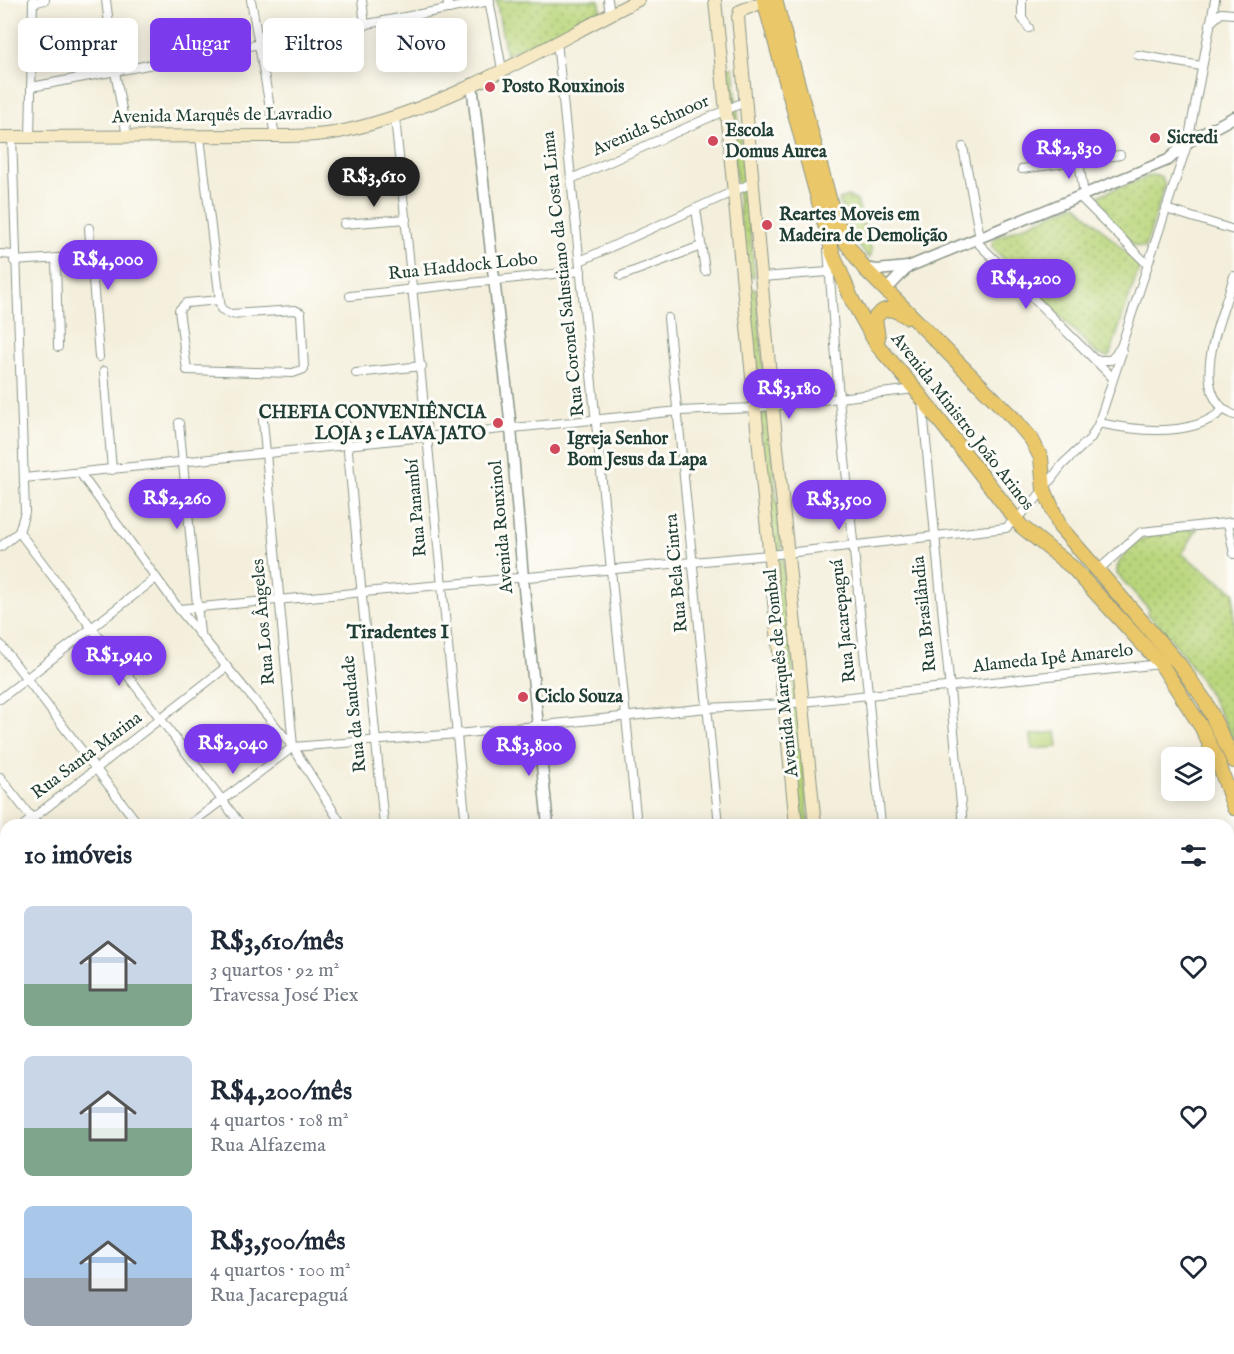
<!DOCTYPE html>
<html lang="pt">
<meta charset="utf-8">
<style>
:root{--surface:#fff;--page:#f2f2f3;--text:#1f2937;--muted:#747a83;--accent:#7c3aed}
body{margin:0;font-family:"IM FELL English",serif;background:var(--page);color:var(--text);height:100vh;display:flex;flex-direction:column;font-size:22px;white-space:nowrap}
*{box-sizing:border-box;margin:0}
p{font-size:20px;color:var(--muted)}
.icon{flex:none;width:33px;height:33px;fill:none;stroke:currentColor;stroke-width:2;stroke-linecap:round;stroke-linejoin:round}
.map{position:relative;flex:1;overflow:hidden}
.sheet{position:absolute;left:0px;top:819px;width:1234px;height:536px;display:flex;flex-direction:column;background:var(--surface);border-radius:18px 18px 0 0;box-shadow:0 3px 15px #0003}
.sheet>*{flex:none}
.banner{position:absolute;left:18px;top:18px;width:600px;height:54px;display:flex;gap:12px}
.fabs{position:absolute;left:1161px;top:747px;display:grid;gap:12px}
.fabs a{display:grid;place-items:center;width:54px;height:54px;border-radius:9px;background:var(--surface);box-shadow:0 3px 15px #0003;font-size:30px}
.price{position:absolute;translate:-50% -51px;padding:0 14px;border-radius:21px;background:var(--accent);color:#fff;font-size:20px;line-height:39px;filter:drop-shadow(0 2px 3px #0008)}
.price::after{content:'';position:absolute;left:50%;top:36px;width:18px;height:14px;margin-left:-9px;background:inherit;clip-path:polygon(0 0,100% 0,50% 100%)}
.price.active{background:#222;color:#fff}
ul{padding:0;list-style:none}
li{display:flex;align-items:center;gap:18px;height:150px;padding:0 24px}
li span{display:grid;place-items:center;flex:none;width:168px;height:120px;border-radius:9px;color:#555}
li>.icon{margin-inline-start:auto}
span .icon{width:72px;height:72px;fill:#fffc;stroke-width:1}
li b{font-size:26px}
h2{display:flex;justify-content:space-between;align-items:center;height:72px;padding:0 24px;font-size:26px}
.pill{padding:0 21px;border-radius:9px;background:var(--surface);box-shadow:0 3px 15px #0003;font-size:21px;line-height:54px}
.pill.active{background:var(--accent);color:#fff}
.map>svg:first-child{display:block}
.green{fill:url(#green-dots);stroke:#6c8a58;stroke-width:1.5}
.pitch{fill:#bad67c;stroke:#6c8a58;stroke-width:1.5}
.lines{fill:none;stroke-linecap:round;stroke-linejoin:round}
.minor-casing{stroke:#8a9688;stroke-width:10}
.tertiary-casing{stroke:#8a9688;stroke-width:13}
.secondary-casing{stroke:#8a9688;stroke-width:14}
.primary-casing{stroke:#8a9688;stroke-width:16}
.minor{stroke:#fff;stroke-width:8}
.tertiary{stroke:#fff;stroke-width:10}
.secondary{stroke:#f7e9c3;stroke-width:12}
.primary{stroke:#eac769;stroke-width:14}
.poi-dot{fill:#d1495b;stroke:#fdfcf7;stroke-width:2}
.labels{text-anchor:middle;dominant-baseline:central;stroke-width:6;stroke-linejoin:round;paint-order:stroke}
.poi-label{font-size:18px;font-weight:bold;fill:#1f3d34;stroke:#fdfcf7;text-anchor:start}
.street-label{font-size:18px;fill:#1f3d34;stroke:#fdfcf7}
.neighbourhood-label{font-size:20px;font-weight:bold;fill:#1f3d34;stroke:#fdfcf7}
</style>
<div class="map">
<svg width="1234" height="1354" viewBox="0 0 1234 1354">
<defs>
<pattern id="green-dots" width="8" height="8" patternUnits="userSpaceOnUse" patternTransform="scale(1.5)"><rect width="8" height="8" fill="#bad67c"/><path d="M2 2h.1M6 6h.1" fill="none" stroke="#97af66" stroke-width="1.8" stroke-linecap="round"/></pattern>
</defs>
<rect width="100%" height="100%" fill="#fdfcf7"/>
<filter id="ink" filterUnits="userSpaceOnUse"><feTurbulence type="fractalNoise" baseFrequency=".0167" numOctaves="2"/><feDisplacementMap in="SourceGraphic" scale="12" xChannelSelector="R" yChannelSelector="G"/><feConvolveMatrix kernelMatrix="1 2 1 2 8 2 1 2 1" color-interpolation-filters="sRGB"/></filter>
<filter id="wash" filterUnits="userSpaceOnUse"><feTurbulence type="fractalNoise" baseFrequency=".008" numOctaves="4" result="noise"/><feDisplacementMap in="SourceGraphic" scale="24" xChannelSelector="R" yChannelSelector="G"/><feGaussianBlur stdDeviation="1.35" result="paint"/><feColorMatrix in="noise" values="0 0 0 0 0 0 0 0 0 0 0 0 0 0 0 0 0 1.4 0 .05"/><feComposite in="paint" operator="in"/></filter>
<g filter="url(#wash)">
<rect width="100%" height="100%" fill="#f4efdc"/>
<g class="green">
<polygon points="496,0 599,0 601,11 506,55"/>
<polygon points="728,67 733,67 755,277 746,276 725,69"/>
<polygon points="1152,175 1161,177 1165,185 1145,248 1133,245 1094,199 1104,193"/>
<path d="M847,196L857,201L872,252L869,258C852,241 845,223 839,200Z"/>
<polygon points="1076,204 1140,266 1109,357 1097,354 992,247 993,239"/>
<polygon points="756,289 809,825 800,825 747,290"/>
<path d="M1197,529L1182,554L1234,592V743C1213,696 1185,649 1147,614L1149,609L1117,574C1116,565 1120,559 1126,553C1144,530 1170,532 1197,529Z"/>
<polygon points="1229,1056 1234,1057 1234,1178 1229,1179"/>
</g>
<polygon class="pitch" points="1056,732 1058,747 1032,749 1031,735"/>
</g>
<g filter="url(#ink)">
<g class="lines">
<g class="minor-casing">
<g id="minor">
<polyline points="106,0 115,72 127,136"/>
<polyline points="251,0 275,136"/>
<polyline points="362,0 365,26"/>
<polyline points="447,0 449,9"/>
<polyline points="489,0 502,69"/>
<polyline points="608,0 610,14"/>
<polyline points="1022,0 1022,18 1029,28"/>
<polyline points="33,3 45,0"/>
<polyline points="1210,23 1221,13 1234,14"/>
<polyline points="557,41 637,825"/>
<polyline points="1138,55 1201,66"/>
<polyline points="31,87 490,1"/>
<polyline points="395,117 466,825"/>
<polyline points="200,137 221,309 230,314 295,310 301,313 304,369 293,373 187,370 179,310 186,303 220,300"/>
<polyline points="30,138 33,0"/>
<polyline points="963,147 980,238"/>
<polyline points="1079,161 1084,195"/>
<polyline points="1022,169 1120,155"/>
<polyline points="571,179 744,102"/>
<polyline points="1080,197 1148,265"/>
<polyline points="696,209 705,271"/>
<polyline points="1166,209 1234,230"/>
<polyline points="344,224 406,219"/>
<polyline points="89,228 99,357"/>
<polyline points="975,240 1113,378"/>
<polyline points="828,250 839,399 881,825"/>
<polyline points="0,254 14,255"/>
<polyline points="56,258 58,347"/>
<polyline points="14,261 92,256"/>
<polyline points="580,261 752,183"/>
<polyline points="621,276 701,246"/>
<path d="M1234,276C1224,313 1184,394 1234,415"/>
<polyline points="762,277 828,272"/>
<polyline points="350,296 581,271"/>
<polyline points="668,318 719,825"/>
<polyline points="1095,360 1111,360 1121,347 1188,142 1215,0"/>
<polyline points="104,371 112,470"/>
<polyline points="356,373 422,366"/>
<polyline points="922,400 963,825"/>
<polyline points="345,420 384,825"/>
<polyline points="263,421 293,746"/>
<polyline points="179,423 200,634"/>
<path d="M1099,423C1136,431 1192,438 1223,410"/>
<polyline points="80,473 179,609 293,747 342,825"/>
<polyline points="24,478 679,411 754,408 915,389"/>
<polyline points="1228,523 1234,554"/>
<polyline points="19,532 241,825"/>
<polyline points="0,547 19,532 25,512 12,137"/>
<polyline points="1097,571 1141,532 1234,522"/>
<polyline points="179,609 769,555 1006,528 1032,504 1063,464 1090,439 1098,425 1122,352 1121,347"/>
<polyline points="0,644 139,825"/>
<polyline points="0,699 156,578"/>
<polyline points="293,747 457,734 707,708 784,704 1161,664"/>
<polyline points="0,777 37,825"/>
<polyline points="24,825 225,668"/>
<polyline points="189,825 293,747"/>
<polyline points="1039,825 1041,825"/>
<polyline points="0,844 6,840"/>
<polyline points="0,978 6,971"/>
<polyline points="1228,1056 1234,1057"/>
<polyline points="0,1104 6,1097"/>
<polyline points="0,1128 6,1121"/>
<polyline points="1228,1179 1234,1178"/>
<polyline points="1228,1218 1234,1241"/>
<polyline points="0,1327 6,1334"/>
<polyline points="18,1348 22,1354"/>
<polyline points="369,1348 371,1354"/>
<polyline points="443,1348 444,1354"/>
<polyline points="515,1348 516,1354"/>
<polyline points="595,1348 597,1354"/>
<polyline points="675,1348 677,1354"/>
<polyline points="756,1348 757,1354"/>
<polyline points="1058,1348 1060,1354"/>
<polyline points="1177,1348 1178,1354"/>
<polyline points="2,1354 7,1348"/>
<polyline points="110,1354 114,1348"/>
<polyline points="465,1354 488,1348"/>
<polyline points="805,1354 835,1348"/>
</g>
</g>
<g class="tertiary-casing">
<g id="tertiary">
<polyline points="472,84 511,428 523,578 548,825"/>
<polyline points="864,268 877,270 908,267 1168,160 1188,142 1234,117"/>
<polyline points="886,290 908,267"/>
</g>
</g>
<g class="secondary-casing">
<g id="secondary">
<polyline points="715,0 796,825"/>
<polyline points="768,0 740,11 738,17 771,387 815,825"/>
<path d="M0,137L275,136C300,136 324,136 348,130C451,106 544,47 638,0"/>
<polyline points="0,947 6,955"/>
<polyline points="316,1348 320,1354"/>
<polyline points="849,1348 849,1354"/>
<polyline points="868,1348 868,1354"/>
</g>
</g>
<g class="primary-casing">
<g id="primary">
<polyline points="764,0 833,254 852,300 877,345 915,389 1021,526 1073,568 1161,664 1202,728 1219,764 1234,808"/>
<polyline points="775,0 834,216 847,244 864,268 1017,422 1032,440 1041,458 1044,489 1060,527 1179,664 1205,701 1234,761"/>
<path d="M878,338L875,318C885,305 894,309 907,317"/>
</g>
</g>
<use href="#minor" class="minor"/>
<use href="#tertiary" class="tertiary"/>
<use href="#secondary" class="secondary"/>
<use href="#primary" class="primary"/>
</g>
</g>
<g class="poi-dot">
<circle cx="490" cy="87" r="6"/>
<circle cx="1155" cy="138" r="6"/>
<circle cx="713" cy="141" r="6"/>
<circle cx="767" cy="225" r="6"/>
<circle cx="498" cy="423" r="6"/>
<circle cx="555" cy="449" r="6"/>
<circle cx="523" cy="697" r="6"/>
</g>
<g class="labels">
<g class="poi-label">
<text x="502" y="87">Posto Rouxinois</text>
<text x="725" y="131">Escola<tspan x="725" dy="21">Domus Aurea</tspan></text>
<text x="1167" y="138">Sicredi</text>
<text x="779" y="215">Reartes Moveis em<tspan x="779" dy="21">Madeira de Demolição</tspan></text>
<text x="486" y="413" text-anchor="end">CHEFIA CONVENIÊNCIA<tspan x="486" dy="21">LOJA 3 e LAVA JATO</tspan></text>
<text x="567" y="439">Igreja Senhor<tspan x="567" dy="21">Bom Jesus da Lapa</tspan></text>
<text x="535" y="697">Ciclo Souza</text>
</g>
<g class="street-label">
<text transform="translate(222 116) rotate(-1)">Avenida Marquês de Lavradio</text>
<text transform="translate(651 126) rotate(-24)">Avenida Schnoor</text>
<text transform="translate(463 267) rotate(-6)">Rua Haddock Lobo</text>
<text transform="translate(564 274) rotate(-96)">Rua Coronel Salustiano da Costa Lima</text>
<text transform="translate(962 422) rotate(52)">Avenida Ministro João Arinos</text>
<text transform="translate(417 508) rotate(-95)">Rua Panambí</text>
<text transform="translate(502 527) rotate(-95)">Avenida Rouxinol</text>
<text transform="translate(677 573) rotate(-95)">Rua Bela Cintra</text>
<text transform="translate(925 614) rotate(-96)">Rua Brasilândia</text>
<text transform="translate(844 621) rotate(-96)">Rua Jacarepaguá</text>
<text transform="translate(264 622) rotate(-95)">Rua Los Ângeles</text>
<text transform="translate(1053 659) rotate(-6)">Alameda Ipê Amarelo</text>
<text transform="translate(782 673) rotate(-96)">Avenida Marquês de Pombal</text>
<text transform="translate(355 714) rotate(-96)">Rua da Saudade</text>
<text transform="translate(87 756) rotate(-37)">Rua Santa Marina</text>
</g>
<g class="neighbourhood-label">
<text x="398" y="632">Tiradentes I</text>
</g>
</g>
</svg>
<div class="fabs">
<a><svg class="icon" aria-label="layers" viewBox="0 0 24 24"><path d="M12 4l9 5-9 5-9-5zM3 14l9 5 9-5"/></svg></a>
</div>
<b class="price" style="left:1069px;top:180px">R$2,830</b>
<b class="price active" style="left:374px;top:208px">R$3,610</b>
<b class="price" style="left:108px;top:291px">R$4,000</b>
<b class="price" style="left:1026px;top:310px">R$4,200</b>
<b class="price" style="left:789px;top:420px">R$3,180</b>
<b class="price" style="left:177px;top:530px">R$2,260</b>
<b class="price" style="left:839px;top:531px">R$3,500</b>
<b class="price" style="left:119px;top:687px">R$1,940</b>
<b class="price" style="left:233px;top:775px">R$2,040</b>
<b class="price" style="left:529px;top:777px">R$3,800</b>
<div class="banner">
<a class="pill">Comprar</a>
<a class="pill active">Alugar</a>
<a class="pill">Filtros</a>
<a class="pill">Novo</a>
</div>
<section class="sheet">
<h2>10 imóveis<svg class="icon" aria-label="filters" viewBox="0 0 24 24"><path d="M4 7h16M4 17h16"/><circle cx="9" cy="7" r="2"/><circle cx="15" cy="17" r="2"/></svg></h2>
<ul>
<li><span style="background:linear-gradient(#c9d6e8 65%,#7fa58c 0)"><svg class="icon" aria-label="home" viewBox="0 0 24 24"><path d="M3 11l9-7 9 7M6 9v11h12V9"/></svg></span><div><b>R$3,610/mês</b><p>3 quartos · 92 m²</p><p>Travessa José Piex</p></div><svg class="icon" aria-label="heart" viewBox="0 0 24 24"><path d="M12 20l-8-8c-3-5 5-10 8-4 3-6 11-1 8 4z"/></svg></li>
<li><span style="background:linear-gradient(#c9d6e8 60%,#7fa58c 0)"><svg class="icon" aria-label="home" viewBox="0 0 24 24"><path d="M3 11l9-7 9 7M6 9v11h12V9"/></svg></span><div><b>R$4,200/mês</b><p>4 quartos · 108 m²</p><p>Rua Alfazema</p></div><svg class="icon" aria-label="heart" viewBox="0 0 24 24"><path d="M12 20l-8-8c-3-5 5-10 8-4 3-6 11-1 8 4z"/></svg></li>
<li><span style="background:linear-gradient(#a9c7e8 60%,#9aa5b1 0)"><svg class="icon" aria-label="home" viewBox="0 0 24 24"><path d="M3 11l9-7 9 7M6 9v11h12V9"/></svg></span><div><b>R$3,500/mês</b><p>4 quartos · 100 m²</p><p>Rua Jacarepaguá</p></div><svg class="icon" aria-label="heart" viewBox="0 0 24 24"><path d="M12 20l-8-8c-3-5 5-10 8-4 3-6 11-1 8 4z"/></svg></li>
</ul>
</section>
</div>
